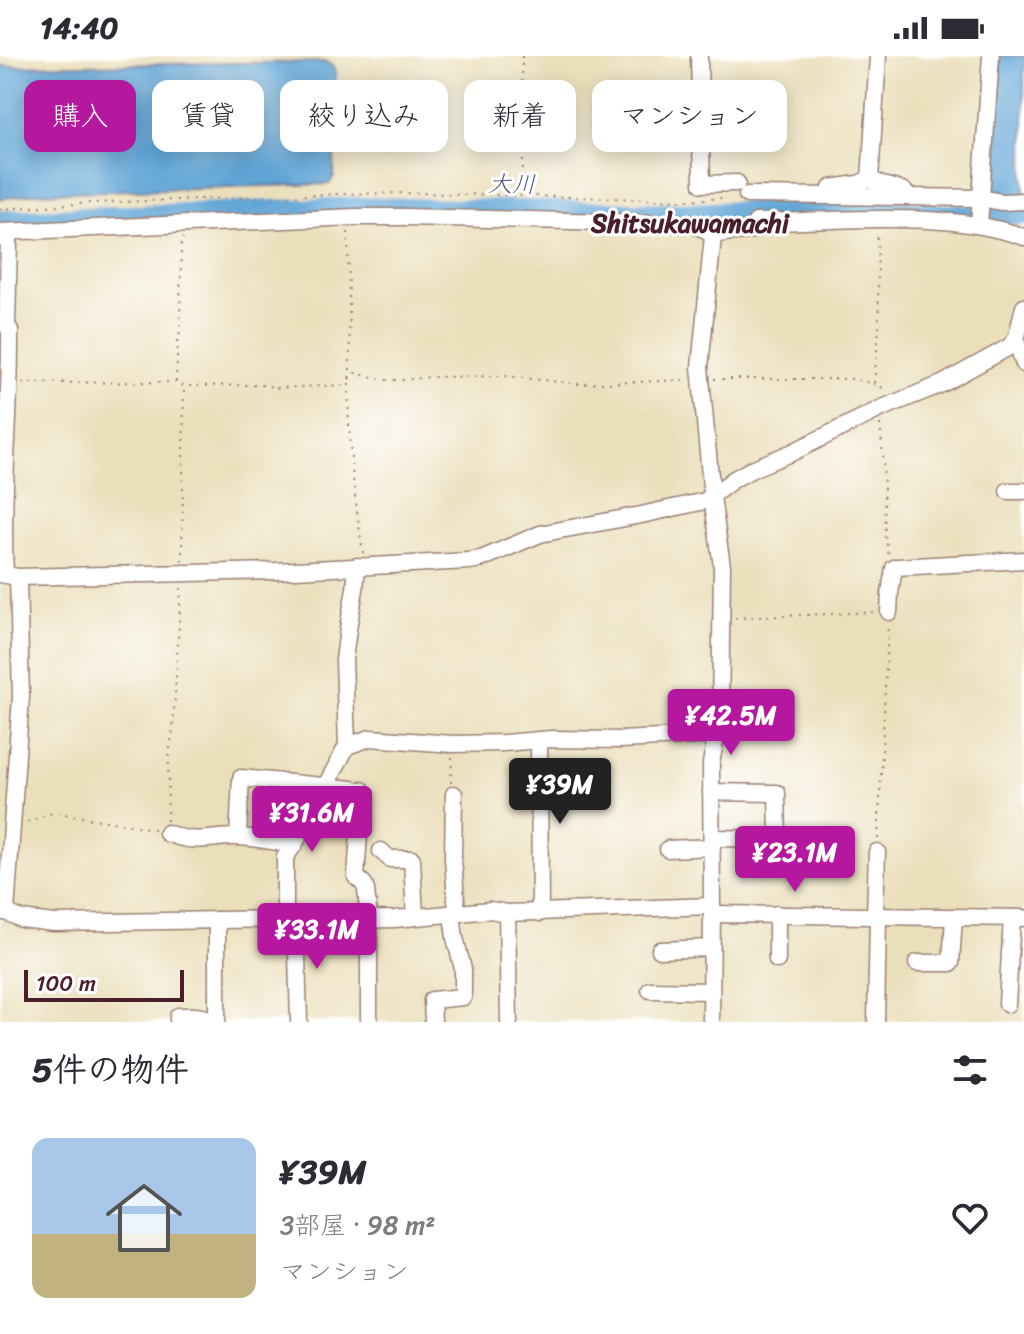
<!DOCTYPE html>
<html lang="ja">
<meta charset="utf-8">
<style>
:root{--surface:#fff;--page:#f7f7f7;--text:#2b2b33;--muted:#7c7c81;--accent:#b5179e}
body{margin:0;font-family:Sriracha,"Klee One",sans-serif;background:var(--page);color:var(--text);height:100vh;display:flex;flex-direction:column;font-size:30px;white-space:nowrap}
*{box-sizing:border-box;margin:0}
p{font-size:26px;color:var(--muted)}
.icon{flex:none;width:44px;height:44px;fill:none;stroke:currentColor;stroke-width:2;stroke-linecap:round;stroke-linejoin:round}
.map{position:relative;height:966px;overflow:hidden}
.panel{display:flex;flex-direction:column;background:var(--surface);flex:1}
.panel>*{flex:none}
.hud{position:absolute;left:24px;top:24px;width:976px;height:72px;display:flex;gap:16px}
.scale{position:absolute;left:24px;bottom:20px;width:160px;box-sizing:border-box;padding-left:8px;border:4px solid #4a1f2b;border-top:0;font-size:22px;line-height:28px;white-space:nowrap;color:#4a1f2b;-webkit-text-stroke:6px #fff;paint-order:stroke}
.price{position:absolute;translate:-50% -68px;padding:0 18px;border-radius:8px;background:var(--accent);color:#fff;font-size:26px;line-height:52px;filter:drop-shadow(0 2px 4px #0008)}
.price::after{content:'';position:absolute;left:50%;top:48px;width:24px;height:18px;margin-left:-12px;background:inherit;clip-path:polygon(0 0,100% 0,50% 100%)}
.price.on{background:#222;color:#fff}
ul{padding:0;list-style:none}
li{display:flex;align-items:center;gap:24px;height:200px;padding:0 32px}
li span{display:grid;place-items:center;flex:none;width:224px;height:160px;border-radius:16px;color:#555}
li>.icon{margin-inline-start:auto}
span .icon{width:96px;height:96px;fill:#fffc;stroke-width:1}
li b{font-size:34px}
h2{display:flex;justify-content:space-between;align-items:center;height:96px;padding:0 32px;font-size:34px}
.tag{padding:0 28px;border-radius:16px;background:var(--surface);box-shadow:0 4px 20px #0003;font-size:28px;line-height:72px}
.tag.on{background:var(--accent);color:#fff}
.status{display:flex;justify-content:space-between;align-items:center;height:56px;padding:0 40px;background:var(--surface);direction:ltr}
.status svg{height:22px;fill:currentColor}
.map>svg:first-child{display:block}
.water{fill:#61a5d6;stroke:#566280;stroke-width:2}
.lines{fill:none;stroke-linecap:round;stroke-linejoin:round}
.river{stroke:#61a5d6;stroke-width:20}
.minor-casing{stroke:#9a7f73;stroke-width:19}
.path{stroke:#9a7f73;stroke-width:2;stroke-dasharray:2 6;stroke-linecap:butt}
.minor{stroke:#fff;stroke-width:16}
.labels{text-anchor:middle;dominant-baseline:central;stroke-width:6;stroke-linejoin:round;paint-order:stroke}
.water-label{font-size:24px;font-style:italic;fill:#545b78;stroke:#fff}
.quarter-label{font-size:26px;font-weight:bold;fill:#4a1f2b;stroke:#fff}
</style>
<div class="status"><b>14:40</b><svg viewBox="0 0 49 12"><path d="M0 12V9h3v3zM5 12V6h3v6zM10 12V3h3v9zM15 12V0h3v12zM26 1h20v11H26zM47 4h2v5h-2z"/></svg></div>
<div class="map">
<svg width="1024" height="966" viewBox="0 0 1024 966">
<rect width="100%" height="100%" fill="#fff"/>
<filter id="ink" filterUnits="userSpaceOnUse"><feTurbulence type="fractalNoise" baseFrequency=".0125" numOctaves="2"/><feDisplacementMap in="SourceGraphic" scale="16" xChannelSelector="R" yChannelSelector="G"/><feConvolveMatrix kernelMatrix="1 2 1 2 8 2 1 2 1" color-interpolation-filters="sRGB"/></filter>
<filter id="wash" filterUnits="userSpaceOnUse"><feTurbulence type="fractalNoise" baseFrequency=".006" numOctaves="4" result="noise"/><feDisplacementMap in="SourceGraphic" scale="32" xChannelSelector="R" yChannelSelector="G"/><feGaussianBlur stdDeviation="1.8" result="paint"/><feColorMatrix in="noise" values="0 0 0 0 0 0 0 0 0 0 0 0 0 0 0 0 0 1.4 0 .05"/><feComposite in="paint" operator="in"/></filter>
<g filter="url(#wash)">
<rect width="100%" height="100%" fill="#ebdfbb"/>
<g class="water">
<polygon points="999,0 1024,0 1024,141 991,138 989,135"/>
<polygon points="326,6 332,10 336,17 334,121 329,128 36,137 0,143 0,10"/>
</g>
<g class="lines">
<polyline class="river" points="0,164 357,151 683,157 853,152 967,159 1024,159"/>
</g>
</g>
<g filter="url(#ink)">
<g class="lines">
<g class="minor-casing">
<g id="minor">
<polyline points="699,0 702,128 737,127"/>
<polyline points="870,123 878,0"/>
<polyline points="831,132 858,128 870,123 882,129 904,135"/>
<polyline points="747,139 981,142 1001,146 1024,145"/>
<path d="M756,166C841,166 942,153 1024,181"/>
<polyline points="979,169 991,0"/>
<polyline points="0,176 355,161 405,161 691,168 707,174 713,180"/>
<path d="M0,182L9,185L7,270L10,274C11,356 1,437 5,518"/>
<polyline points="1016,284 1024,308"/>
<polyline points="1008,435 1024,435"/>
<polyline points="0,518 18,521 275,515 469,505 481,503 540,478 555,475 641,459 705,445 734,423 754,412 793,396 880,353 942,328 1009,291 1016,284 1024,251"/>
<polyline points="889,556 890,537 894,512 897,511 1024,504"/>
<polyline points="539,684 540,857"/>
<polyline points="347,690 370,682 453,688 504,687 551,683 621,684 718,679"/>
<polyline points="711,736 777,737 778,783 712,782"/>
<polyline points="454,738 453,802 457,857"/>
<path d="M167,777C196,789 208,781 236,781C255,781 275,786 294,789"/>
<polyline points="238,781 241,722 362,734 356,821 364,828 366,834 369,863 369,966"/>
<polyline points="668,793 712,791"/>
<polyline points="381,795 390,803 412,803 415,861"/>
<polyline points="0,856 6,856 21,863 54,867 285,863 296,865 395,863 490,854 507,857 712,850"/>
<polyline points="6,856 21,641 18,521"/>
<polyline points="507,857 509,966"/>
<polyline points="712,858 1024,862"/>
<polyline points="777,858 777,904"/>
<polyline points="875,859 877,796"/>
<polyline points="285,863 285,801 294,789 347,690 344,604 348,573 355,533 357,510"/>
<polyline points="217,864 217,966"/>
<polyline points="296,865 299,966"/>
<polyline points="660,894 711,892"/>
<polyline points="917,907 951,907 954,861"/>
<polyline points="650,934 711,935"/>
<polyline points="1007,948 1012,862"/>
<path d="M178,966V960C190,960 203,958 213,966"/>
<polyline points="433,966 432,944 463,941 463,913 455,882 452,858"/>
<path d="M711,966L712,850L711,707L720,662L722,510L712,441L700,311L713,180C729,172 752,181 766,166"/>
<polyline points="876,966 878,859"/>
</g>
</g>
<g class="path">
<polyline points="522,0 523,123 530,128 530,139"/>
<polyline points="0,153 91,147 339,138 418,137 682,144 726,142"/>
<path d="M348,176L350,311C345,373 354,436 363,497"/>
<polyline points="349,323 355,317 385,324 403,324 430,321 506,320 579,328 688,324"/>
<polyline points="714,323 852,323 874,328 883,332 884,335"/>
<polyline points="176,326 178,284 180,276 181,185 183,182"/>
<polyline points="22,327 176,326 184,330 266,329 275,332 347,329"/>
<polyline points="874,327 879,272 877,177"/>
<polyline points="880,368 883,399 885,480 889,500"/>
<polyline points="182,505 184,330"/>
<polyline points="735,562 876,556"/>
<polyline points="451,727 452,701"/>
<polyline points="167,765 169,698 173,674 181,532"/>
<polyline points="27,766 52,757 64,758 154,773"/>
<polyline points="878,783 888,569"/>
</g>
<use href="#minor" class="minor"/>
</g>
</g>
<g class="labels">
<g class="water-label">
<text transform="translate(512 128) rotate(1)">大川</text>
</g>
<g class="quarter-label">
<text x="690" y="167">Shitsukawamachi</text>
</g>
</g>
</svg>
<div class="scale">100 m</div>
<b class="price" style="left:731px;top:701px">¥42.5M</b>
<b class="price on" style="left:560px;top:770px">¥39M</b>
<b class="price" style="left:312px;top:798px">¥31.6M</b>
<b class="price" style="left:795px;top:838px">¥23.1M</b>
<b class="price" style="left:317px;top:915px">¥33.1M</b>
<div class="hud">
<a class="tag on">購入</a>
<a class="tag">賃貸</a>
<a class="tag">絞り込み</a>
<a class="tag">新着</a>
<a class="tag">マンション</a>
</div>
</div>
<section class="panel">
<h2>5件の物件<svg class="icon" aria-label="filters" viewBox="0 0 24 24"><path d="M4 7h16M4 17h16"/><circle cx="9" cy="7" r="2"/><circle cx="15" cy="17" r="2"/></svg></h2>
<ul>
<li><span style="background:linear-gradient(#a9c7e8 60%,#c2b280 0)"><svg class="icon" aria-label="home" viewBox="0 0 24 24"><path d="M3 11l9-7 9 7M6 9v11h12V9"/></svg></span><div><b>¥39M</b><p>3部屋 · 98 m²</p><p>マンション</p></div><svg class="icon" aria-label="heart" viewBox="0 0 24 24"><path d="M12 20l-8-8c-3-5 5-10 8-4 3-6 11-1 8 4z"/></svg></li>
</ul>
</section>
